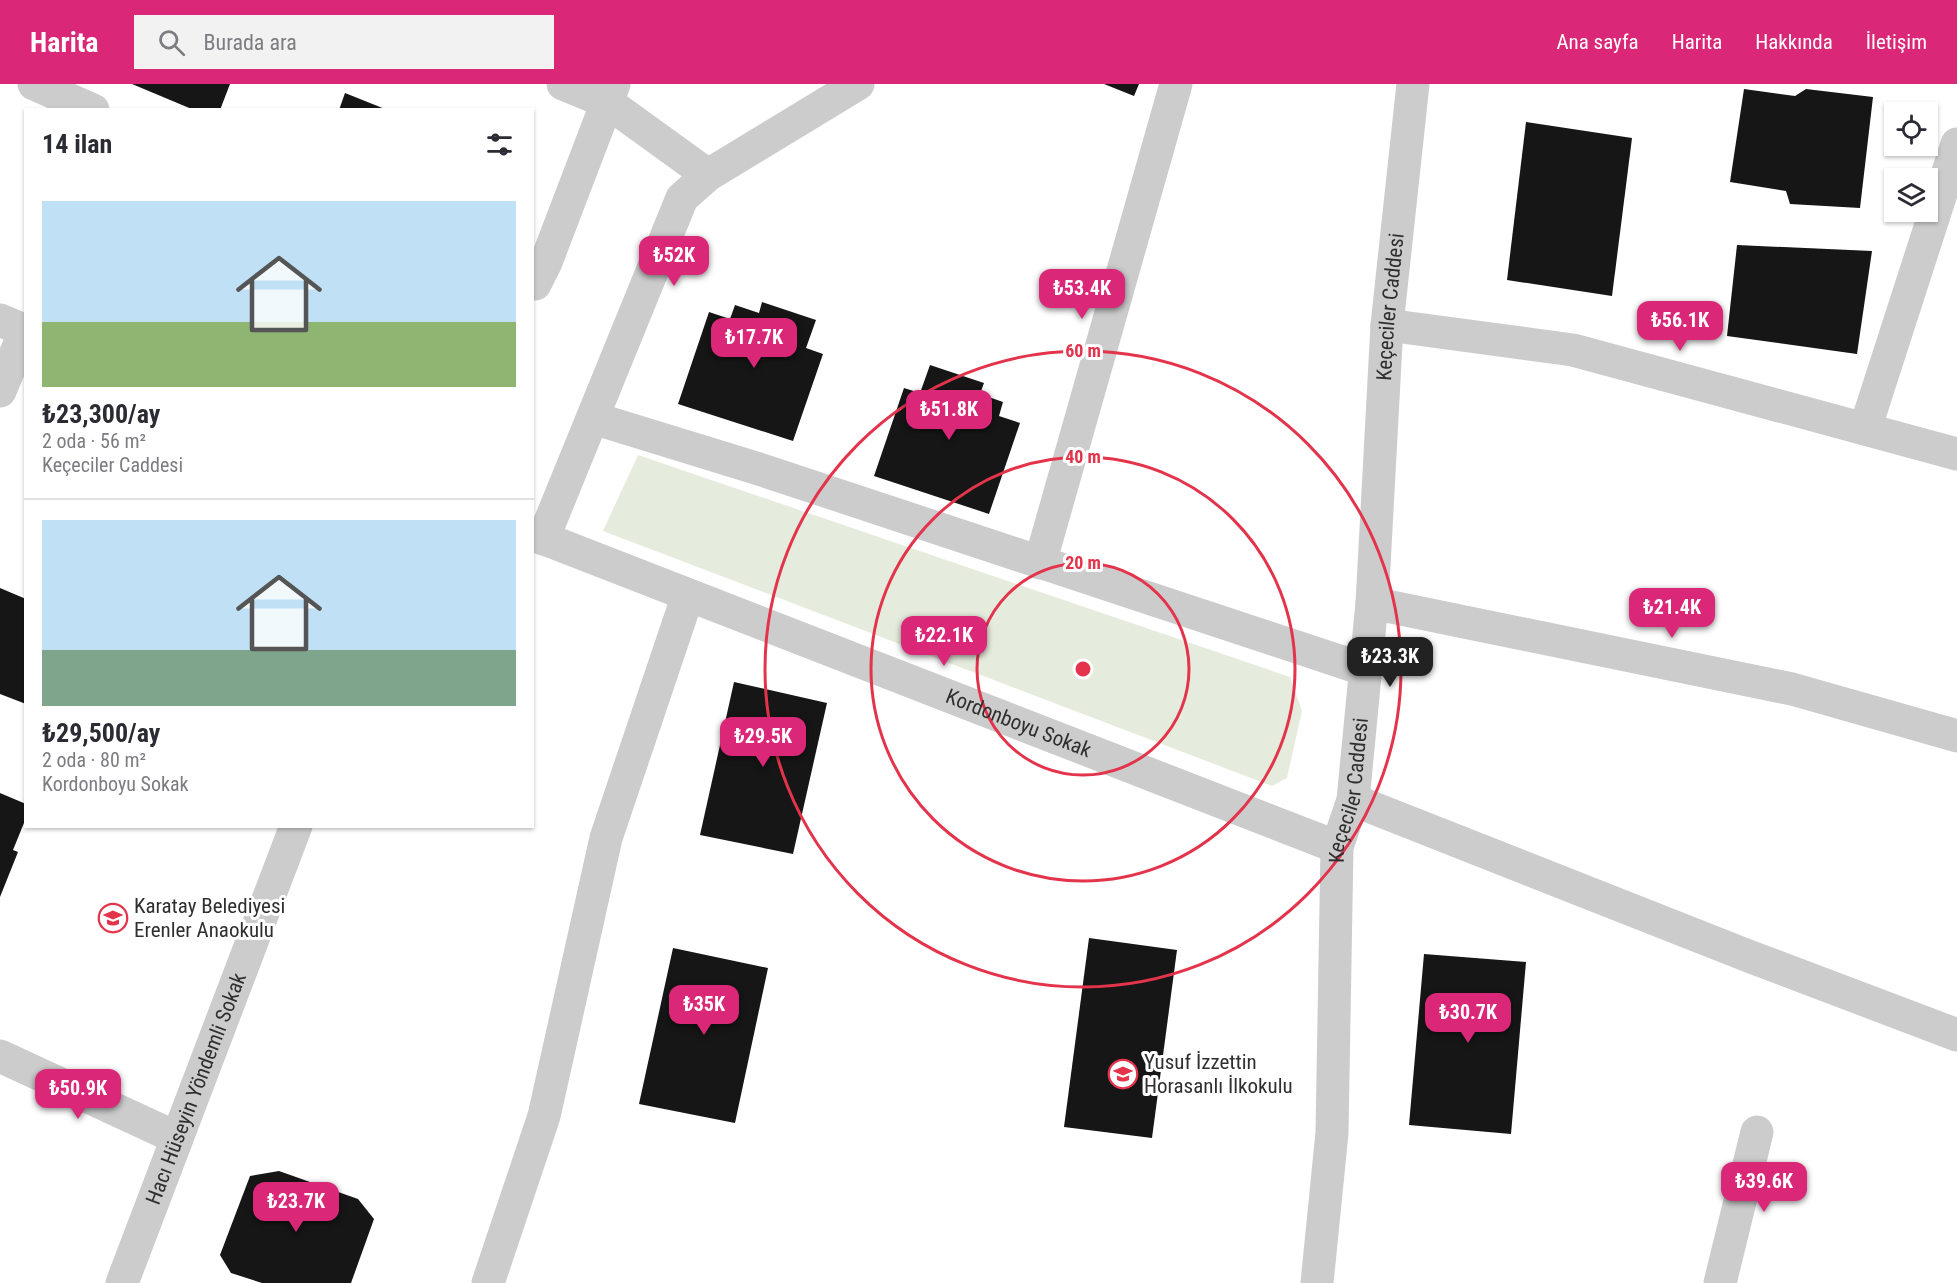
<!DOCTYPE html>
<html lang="tr">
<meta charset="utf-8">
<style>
:root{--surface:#fff;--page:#f2f2f3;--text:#2b2b33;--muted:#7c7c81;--line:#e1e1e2;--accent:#db2777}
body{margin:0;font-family:"Roboto Condensed",sans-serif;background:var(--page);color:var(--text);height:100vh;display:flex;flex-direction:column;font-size:22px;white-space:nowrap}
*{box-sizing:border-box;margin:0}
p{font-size:20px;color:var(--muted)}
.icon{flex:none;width:33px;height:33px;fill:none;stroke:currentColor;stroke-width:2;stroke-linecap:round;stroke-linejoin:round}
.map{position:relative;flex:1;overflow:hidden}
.drawer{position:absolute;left:24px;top:24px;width:510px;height:720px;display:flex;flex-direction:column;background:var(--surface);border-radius:0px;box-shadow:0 2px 4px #0004}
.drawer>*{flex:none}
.buttons{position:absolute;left:1884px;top:18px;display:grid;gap:12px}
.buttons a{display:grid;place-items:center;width:54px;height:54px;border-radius:0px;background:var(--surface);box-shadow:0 2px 4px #0004;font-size:30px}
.price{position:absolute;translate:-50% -51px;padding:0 14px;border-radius:12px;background:var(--accent);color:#fff;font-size:20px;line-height:39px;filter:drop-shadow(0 2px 3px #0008)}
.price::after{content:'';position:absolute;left:50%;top:36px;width:18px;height:14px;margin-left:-9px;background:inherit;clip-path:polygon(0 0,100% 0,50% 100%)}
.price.current{background:#222;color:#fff}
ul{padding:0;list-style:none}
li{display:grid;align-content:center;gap:12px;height:318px;padding:0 18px}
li+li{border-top:2px solid var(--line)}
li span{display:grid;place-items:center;height:186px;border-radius:0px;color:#555}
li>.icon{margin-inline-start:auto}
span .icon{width:108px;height:108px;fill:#fffc;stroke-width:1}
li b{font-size:26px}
h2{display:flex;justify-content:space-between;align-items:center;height:72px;padding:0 18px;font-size:26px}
header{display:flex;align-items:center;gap:36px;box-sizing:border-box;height:84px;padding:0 30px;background:var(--accent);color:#fff}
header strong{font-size:28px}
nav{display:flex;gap:33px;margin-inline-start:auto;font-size:21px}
.search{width:420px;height:54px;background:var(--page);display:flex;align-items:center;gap:15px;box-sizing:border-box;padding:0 21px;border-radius:0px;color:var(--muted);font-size:22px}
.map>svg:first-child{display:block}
.green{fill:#e6ecdd}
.building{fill:#161616}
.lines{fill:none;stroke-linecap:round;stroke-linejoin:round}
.minor{stroke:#ccc;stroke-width:33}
.tertiary{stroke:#ccc;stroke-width:33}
.ring{fill:none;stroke:#e3344c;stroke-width:3}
.labels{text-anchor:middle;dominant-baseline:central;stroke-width:6;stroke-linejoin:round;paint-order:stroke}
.street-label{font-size:21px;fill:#2f2f2f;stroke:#fff}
.poi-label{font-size:21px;fill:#2f2f2f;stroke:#fff;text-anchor:start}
.centre{fill:#e3344c;stroke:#fff;stroke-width:3}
.ring-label{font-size:18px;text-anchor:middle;font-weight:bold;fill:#e3344c;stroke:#fff;stroke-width:6;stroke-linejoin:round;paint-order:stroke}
</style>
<header>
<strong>Harita</strong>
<div class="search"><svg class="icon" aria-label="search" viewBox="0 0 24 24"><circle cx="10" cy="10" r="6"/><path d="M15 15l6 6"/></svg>Burada ara</div>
<nav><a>Ana sayfa</a><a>Harita</a><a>Hakkında</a><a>İletişim</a></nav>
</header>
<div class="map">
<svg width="1957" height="1199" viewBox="0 0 1957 1199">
<rect width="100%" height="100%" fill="#fff"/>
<polygon class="green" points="638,371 1290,593 1302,627 1287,694 1272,702 603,447"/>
<g class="building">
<polygon points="132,0 230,0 220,26 194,26"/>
<polygon points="1104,0 1139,0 1134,12"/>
<polygon points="1744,5 1795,12 1806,5 1873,13 1860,124 1790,120 1786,107 1730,98"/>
<polygon points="345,9 385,25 385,26 339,26"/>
<polygon points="1526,38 1632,54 1612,212 1507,196"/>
<polygon points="1737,161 1872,167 1857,270 1727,252"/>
<polygon points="762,218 816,236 806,264 823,270 793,357 678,320 709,228 730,235 735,221 759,229"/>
<polygon points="930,281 984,299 980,310 1003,318 999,332 1020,339 989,430 874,392 904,304 920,309"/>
<polygon points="0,504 26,515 26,620 0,610"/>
<polygon points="734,598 827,619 793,770 700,751"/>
<polygon points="0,709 26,720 26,734 13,766 18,768 0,813"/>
<polygon points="1089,854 1177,866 1152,1054 1064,1043"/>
<polygon points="673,864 768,884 735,1039 639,1020"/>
<polygon points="1424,870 1526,878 1511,1050 1409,1041"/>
<polygon points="279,1087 358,1115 374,1135 351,1199 262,1199 231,1189 220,1171 250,1092"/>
</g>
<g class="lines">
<g class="minor">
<polyline points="34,0 93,26"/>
<polyline points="563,0 607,18 708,91"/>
<polyline points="532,200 535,200 546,178 614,0"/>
<polyline points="0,236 26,247"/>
<polyline points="1387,241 1573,266 1957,370"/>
<polyline points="0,307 25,247"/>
<polyline points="593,334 762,386 1366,586"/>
<polyline points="1865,345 1957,60"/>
<path id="s1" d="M532,450L1337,763"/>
<polyline points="543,455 682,114 708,91 858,0"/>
<polyline points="1040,479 1176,0"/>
<polyline points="1372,519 1792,605 1957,652"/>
<polyline points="1353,716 1751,873 1957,951"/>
<polyline points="0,972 177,1054"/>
<path id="s2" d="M122,1199L296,742"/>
<polyline points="488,1199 544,1032 606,754 688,511"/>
<polyline points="1720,1199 1757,1048"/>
</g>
<path class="tertiary" id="s3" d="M1317,1199L1332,1049L1337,763L1353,716L1372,519L1387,241L1413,0"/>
</g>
<g class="ring">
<circle cx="1083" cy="585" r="106"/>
<circle cx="1083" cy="585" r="212"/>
<circle cx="1083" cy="585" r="318"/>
</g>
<defs>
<g id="school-ring" transform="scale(1.5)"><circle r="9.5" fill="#fff" stroke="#e3344c" stroke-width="1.5"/><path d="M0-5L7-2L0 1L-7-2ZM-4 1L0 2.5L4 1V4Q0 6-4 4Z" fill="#e3344c"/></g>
</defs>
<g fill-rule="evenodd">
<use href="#school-ring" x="113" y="834"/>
<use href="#school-ring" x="1123" y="990"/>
</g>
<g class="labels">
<g class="street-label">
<text stroke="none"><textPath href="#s3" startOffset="981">Keçeciler Caddesi</textPath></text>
<text stroke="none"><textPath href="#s1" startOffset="522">Kordonboyu Sokak</textPath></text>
<text stroke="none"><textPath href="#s3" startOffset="495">Keçeciler Caddesi</textPath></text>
<text stroke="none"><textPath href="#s2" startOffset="208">Hacı Hüseyin Yöndemli Sokak</textPath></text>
</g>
<g class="poi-label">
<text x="134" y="822">Karatay Belediyesi<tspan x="134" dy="24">Erenler Anaokulu</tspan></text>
<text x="1144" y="978">Yusuf İzzettin<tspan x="1144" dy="24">Horasanlı İlkokulu</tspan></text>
</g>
</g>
<circle cx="1083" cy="585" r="9" class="centre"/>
<g class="ring-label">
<text x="1083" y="273">60 m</text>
<text x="1083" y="379">40 m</text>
<text x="1083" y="485">20 m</text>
</g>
</svg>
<div class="buttons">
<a><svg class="icon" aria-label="locate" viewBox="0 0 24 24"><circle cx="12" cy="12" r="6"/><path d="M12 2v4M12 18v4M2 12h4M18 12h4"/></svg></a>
<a><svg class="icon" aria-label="layers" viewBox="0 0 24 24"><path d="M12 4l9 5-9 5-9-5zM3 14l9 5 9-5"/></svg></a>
</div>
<b class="price" style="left:674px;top:203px">₺52K</b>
<b class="price" style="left:1082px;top:236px">₺53.4K</b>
<b class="price" style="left:1680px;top:268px">₺56.1K</b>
<b class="price" style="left:754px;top:285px">₺17.7K</b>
<b class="price" style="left:949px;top:357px">₺51.8K</b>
<b class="price" style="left:1672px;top:555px">₺21.4K</b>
<b class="price" style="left:944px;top:583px">₺22.1K</b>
<b class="price current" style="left:1390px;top:604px">₺23.3K</b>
<b class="price" style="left:763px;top:684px">₺29.5K</b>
<b class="price" style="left:704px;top:952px">₺35K</b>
<b class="price" style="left:1468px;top:960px">₺30.7K</b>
<b class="price" style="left:78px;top:1036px">₺50.9K</b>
<b class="price" style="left:1764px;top:1129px">₺39.6K</b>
<b class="price" style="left:296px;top:1149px">₺23.7K</b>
<section class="drawer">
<h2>14 ilan<svg class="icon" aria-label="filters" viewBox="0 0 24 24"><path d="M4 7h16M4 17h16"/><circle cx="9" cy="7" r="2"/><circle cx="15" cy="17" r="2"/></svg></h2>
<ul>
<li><span style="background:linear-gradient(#bfe0f5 65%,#8fb573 0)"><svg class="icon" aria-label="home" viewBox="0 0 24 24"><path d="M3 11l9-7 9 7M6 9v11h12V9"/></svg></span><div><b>₺23,300/ay</b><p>2 oda · 56 m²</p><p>Keçeciler Caddesi</p></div></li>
<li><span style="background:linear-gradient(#bfe0f5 70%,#7fa58c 0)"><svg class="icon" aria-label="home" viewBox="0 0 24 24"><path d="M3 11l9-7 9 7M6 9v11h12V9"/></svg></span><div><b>₺29,500/ay</b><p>2 oda · 80 m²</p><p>Kordonboyu Sokak</p></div></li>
</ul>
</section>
</div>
